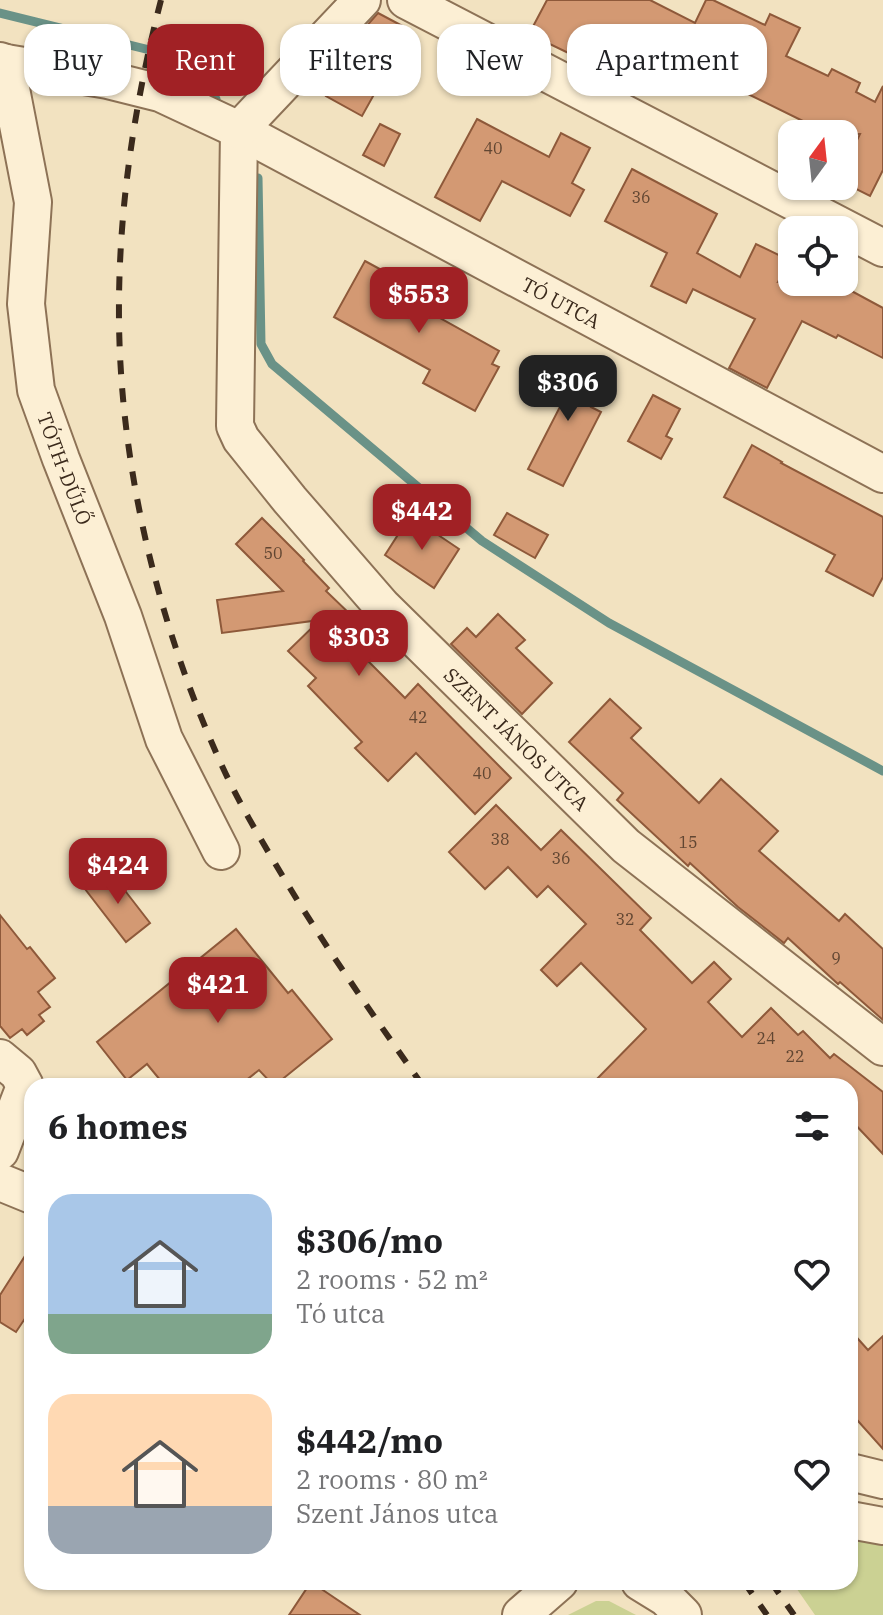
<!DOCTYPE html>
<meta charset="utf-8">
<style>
:root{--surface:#fff;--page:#f2f2f2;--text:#202124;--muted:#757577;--accent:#a12125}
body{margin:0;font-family:"IBM Plex Serif",serif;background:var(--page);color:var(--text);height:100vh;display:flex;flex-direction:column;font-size:30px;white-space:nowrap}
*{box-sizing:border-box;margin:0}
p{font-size:26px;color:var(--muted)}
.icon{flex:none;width:44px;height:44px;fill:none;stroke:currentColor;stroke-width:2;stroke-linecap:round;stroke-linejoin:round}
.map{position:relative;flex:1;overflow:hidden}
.side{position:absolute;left:24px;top:1078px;width:834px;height:512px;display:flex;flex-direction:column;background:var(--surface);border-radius:24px;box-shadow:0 2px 6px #0004}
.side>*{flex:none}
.guide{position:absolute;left:24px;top:24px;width:836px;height:72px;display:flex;gap:16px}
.needle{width:52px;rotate:15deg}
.buttons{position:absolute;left:778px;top:120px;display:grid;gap:16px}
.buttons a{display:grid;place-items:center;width:80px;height:80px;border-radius:16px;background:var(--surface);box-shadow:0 2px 6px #0004;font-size:40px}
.price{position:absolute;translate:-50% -68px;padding:0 18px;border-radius:16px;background:var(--accent);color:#fff;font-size:26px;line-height:52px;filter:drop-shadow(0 2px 4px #0008)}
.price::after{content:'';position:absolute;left:50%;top:48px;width:24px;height:18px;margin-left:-12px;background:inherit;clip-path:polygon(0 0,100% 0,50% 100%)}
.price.active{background:#222;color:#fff}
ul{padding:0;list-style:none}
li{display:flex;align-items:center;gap:24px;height:200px;padding:0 24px}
li span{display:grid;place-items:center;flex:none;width:224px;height:160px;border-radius:24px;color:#555}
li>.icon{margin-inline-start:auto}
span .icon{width:96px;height:96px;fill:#fffc;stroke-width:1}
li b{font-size:34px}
h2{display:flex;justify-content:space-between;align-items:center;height:96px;padding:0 24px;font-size:34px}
.tag{padding:0 28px;border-radius:24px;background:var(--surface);box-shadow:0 2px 6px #0004;font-size:28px;line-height:72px}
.tag.active{background:var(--accent);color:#fff}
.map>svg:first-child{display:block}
.green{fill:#cbd193}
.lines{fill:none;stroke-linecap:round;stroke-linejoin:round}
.stream{stroke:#6a9287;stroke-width:9}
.building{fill:#d39973;stroke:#8e593a;stroke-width:2}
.minor-casing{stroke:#8d7256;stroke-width:40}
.minor{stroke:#fcefd4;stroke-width:36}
.rail{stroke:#3b2a1c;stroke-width:6;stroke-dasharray:14 14;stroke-linecap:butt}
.labels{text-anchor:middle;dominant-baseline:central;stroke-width:7;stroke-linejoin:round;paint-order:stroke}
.number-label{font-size:16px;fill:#614632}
.street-label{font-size:20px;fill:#3b2a1c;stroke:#f8ecd1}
</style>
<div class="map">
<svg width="883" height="1615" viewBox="0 0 883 1615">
<rect width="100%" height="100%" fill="#f2e2c0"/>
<g class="green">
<polygon points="850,1539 883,1546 883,1615 815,1615 792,1582 850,1582"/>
<polygon points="596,1601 609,1601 636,1615 568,1615"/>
</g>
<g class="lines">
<g class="stream">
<polyline points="0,13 166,54 200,76 216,99"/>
<polyline points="258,178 261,344 272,364 482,541 609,623 883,771"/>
</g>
</g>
<g class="building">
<polygon points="547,0 650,0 695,23 706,0 713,0 765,25 770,14 800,28 786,56 828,76 832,69 860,83 856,92 875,102 883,86 883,170 870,196 844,183 844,167 860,134 819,134 803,126 805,122 713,77 705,93 669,75 672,70 632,50 618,77 529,34"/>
<polygon points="378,13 410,30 362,116 326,96 363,30"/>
<polygon points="477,119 549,157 561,133 590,148 572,183 584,190 570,216 502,181 480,221 435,197"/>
<polygon points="380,124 400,134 384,166 363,155"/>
<polygon points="632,169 717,214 697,253 740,277 756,244 789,260 778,282 835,282 883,308 883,358 838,335 836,338 802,321 767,388 729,368 755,319 693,289 686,303 651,286 667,253 605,221"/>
<polygon points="365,261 431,297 424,309 499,351 492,364 499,367 475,411 423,383 430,370 334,317"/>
<polygon points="553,365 576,377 581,368 606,381 591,407 601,412 563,486 528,469 564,399 541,387"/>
<polygon points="653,395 680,409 666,436 672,439 661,459 628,441"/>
<polygon points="752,445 782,462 781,463 883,517 883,577 873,596 826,571 835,555 724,497"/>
<polygon points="507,513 548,535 535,558 494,535"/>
<polygon points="410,516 459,549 434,588 385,555"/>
<polygon points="262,518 304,560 303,561 329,588 326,591 351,615 326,619 405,698 418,684 511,778 475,814 416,753 388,781 355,748 362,742 308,686 316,678 288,651 320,620 222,633 217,600 283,591 236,544"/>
<polygon points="498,614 525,640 516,648 552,683 522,714 451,644 467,628 476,637"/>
<polygon points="610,699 641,728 631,738 699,803 721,779 778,831 759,851 839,921 845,914 883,949 883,1020 840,982 838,984 788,938 784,943 738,907 690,863 688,866 617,800 623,793 569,742"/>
<polygon points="496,805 541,850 561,830 651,918 640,930 692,983 714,962 731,979 708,1002 742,1037 771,1008 798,1035 803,1031 830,1058 834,1054 883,1092 883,1154 850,1119 850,1086 590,1086 646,1029 581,963 557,986 541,970 586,924 548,886 537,897 508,867 485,889 449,852"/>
<polygon points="109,870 150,923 126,942 85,889"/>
<polygon points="0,915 27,949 30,947 55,978 38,992 50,1007 39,1015 44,1021 27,1035 22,1029 10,1038 0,1026"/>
<polygon points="236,929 288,993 292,990 332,1039 274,1086 259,1070 239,1086 165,1086 147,1064 127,1080 97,1042"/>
<polygon points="32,1245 32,1308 16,1332 0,1322 0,1295"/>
<polygon points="850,1330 868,1350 883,1336 883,1449 850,1412"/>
<polygon points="311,1582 360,1615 289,1615"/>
</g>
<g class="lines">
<g class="minor-casing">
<g id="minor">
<polyline points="406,0 883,248"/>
<path id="s1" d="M0,61L6,63L108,80L160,93L239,130L883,474"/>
<path id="s2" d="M6,63L33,202L26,304L36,390L61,459L123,616L164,739L221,851"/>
<path id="s3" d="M239,130L235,426L241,439L290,500L382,606L626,846L883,1047"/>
<polyline points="239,130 362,0"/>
<polyline points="0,1058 18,1073 25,1086 0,1151"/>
<polyline points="0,1182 32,1195"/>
<polyline points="850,1472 883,1480"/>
<polyline points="850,1520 883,1526"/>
<polyline points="640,1582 666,1598 683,1615"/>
<polyline points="521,1615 559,1582"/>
</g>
</g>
<use href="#minor" class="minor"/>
<g class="rail">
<path d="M161,0C136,97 120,198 119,299C117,458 157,624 223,768C241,807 263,843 285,880C328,951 375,1018 423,1086"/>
<polyline points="744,1582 767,1615"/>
<polyline points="771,1582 794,1615"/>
</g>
</g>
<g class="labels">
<g class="number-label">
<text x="493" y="148">40</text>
<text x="641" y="197">36</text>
<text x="273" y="553">50</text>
<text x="418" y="717">42</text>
<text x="482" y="773">40</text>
<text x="500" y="839">38</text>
<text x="688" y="842">15</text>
<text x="561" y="858">36</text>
<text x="625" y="919">32</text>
<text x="836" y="958">9</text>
<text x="766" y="1038">24</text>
<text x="795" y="1056">22</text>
</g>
<g class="street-label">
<text stroke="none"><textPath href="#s1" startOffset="616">TÓ UTCA</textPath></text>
<text stroke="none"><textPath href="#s2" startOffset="414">TÓTH-DŰLŐ</textPath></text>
<text stroke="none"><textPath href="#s3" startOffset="718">SZENT JÁNOS UTCA</textPath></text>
</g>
</g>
</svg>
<div class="buttons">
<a><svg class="needle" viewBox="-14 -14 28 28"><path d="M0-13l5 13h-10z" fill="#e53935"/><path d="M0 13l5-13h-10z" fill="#757577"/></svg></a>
<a><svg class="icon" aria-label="locate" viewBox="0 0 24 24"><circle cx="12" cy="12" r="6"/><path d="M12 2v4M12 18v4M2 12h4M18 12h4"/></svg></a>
</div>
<b class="price" style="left:419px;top:335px">$553</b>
<b class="price active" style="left:568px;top:423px">$306</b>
<b class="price" style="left:422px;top:552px">$442</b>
<b class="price" style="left:359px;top:678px">$303</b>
<b class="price" style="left:118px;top:906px">$424</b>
<b class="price" style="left:218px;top:1025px">$421</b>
<div class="guide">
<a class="tag">Buy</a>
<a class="tag active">Rent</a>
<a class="tag">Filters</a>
<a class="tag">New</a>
<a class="tag">Apartment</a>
</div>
<section class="side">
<h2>6 homes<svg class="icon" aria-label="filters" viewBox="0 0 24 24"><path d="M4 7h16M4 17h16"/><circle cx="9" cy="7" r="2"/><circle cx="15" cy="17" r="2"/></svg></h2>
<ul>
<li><span style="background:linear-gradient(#a9c7e8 75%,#7fa58c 0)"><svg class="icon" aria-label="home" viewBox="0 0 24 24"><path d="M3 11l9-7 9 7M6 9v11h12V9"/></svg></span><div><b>$306/mo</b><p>2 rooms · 52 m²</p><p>Tó utca</p></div><svg class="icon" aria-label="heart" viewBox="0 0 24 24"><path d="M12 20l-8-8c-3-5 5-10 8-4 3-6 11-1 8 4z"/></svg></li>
<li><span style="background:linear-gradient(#ffd9b3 70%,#9aa5b1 0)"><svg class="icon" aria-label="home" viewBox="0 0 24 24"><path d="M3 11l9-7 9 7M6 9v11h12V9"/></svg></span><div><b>$442/mo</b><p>2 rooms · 80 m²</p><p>Szent János utca</p></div><svg class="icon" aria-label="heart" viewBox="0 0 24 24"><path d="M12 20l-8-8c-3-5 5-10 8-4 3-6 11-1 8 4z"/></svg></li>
</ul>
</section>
</div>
